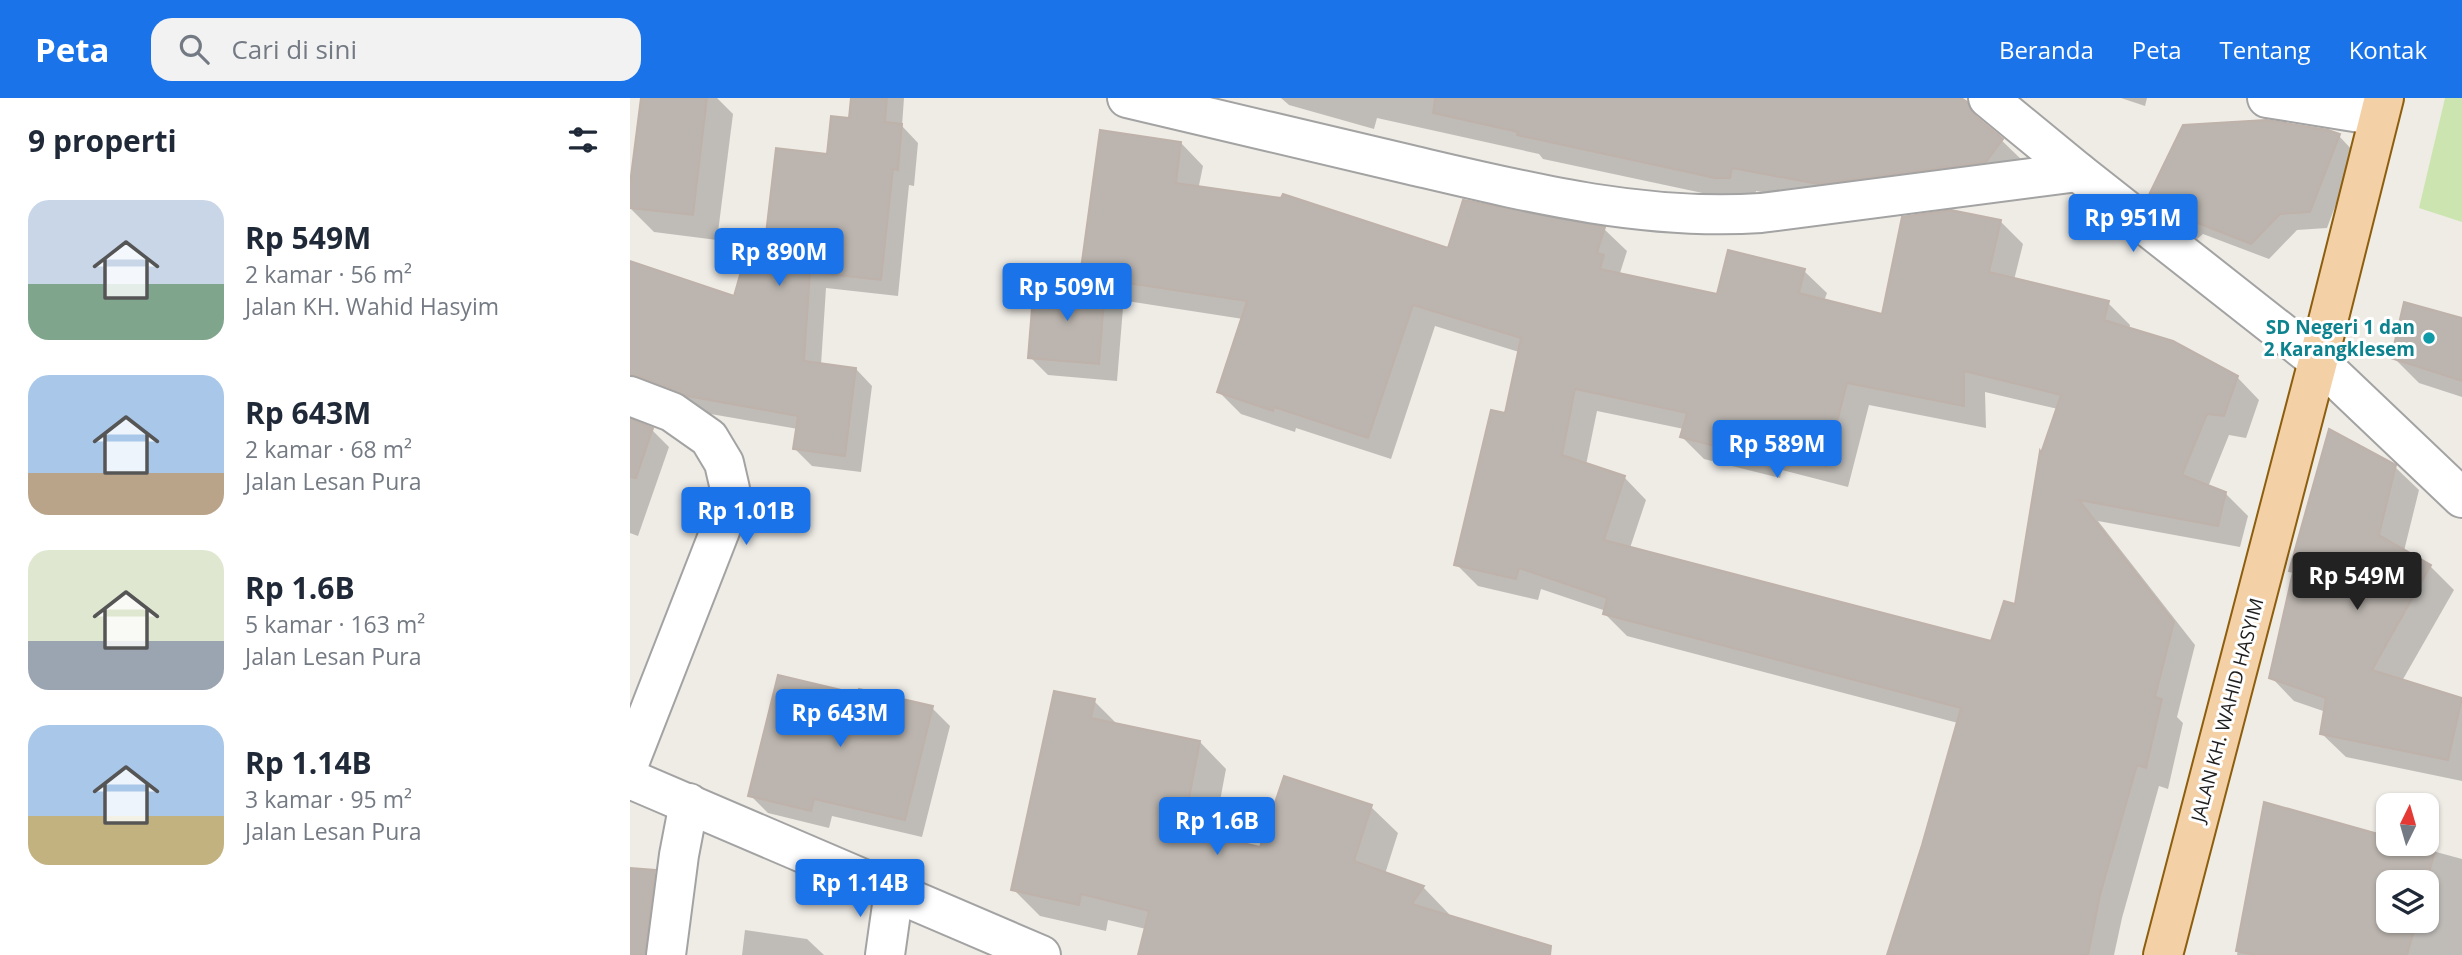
<!DOCTYPE html>
<html lang="id">
<meta charset="utf-8">
<style>
:root{--surface:#fff;--page:#f2f2f3;--text:#1f2937;--muted:#747a83;--accent:#1a73e8}
body{margin:0;font-family:"Open Sans",sans-serif;background:var(--page);color:var(--text);height:100vh;display:flex;flex-direction:column;font-size:26px;white-space:nowrap}
*{box-sizing:border-box;margin:0}
p{font-size:23px;color:var(--muted)}
.icon{flex:none;width:38px;height:38px;fill:none;stroke:currentColor;stroke-width:2;stroke-linecap:round;stroke-linejoin:round}
.map{position:relative;flex:1;overflow:hidden}
.panel{display:flex;flex-direction:column;background:var(--surface);width:630px}
.panel>*{flex:none}
.needle{width:46px;rotate:5deg}
.buttons{position:absolute;left:1746px;top:695px;display:grid;gap:14px}
.buttons a{display:grid;place-items:center;width:63px;height:63px;border-radius:14px;background:var(--surface);box-shadow:0 2px 5px #0004;font-size:35px}
.price{position:absolute;translate:-50% -60px;padding:0 16px;border-radius:7px;background:var(--accent);color:#fff;font-size:23px;line-height:46px;filter:drop-shadow(0 2px 4px #0008)}
.price::after{content:'';position:absolute;left:50%;top:42px;width:21px;height:16px;margin-left:-10px;background:inherit;clip-path:polygon(0 0,100% 0,50% 100%)}
.price.selected{background:#222;color:#fff}
ul{padding:0;list-style:none}
li{display:flex;align-items:center;gap:21px;height:175px;padding:0 28px}
li span{display:grid;place-items:center;flex:none;width:196px;height:140px;border-radius:21px;color:#555}
li>.icon{margin-inline-start:auto}
span .icon{width:84px;height:84px;fill:#fffc;stroke-width:1}
li b{font-size:30px}
h2{display:flex;justify-content:space-between;align-items:center;height:84px;padding:0 28px;font-size:30px}
header{display:flex;align-items:center;gap:42px;box-sizing:border-box;height:98px;padding:0 35px;background:var(--accent);color:#fff}
header strong{font-size:33px}
nav{display:flex;gap:38px;margin-inline-start:auto;font-size:24px}
.search{width:490px;height:63px;background:var(--page);display:flex;align-items:center;gap:18px;box-sizing:border-box;padding:0 24px;border-radius:21px;color:var(--muted);font-size:26px}
main{display:flex;flex:1;min-height:0}
.map>svg:first-child{display:block}
.grass{fill:#cce5b0}
.shadow{fill:#0003;fill-rule:evenodd}
.building{fill:#bcb5af;stroke:#bfb2aa;stroke-width:2;fill-rule:evenodd}
.lines{fill:none;stroke-linecap:round;stroke-linejoin:round}
.minor-casing{stroke:#a3a3a3;stroke-width:42}
.major-casing{stroke:#8d5e0d;stroke-width:42}
.minor{stroke:#fff;stroke-width:38}
.major{stroke:#f4d0a6;stroke-width:38}
.culture-dot{fill:#0f9aa8;stroke:#fff;stroke-width:2.5}
.labels{text-anchor:middle;dominant-baseline:central;stroke-width:6;stroke-linejoin:round;paint-order:stroke}
.culture-label{font-size:19px;font-weight:bold;fill:#0d838f;stroke:#fff;text-anchor:end}
.street-label{font-size:19px;fill:#1f1f1f;stroke:#fff}
</style>
<header>
<strong>Peta</strong>
<div class="search"><svg class="icon" aria-label="search" viewBox="0 0 24 24"><circle cx="10" cy="10" r="6"/><path d="M15 15l6 6"/></svg>Cari di sini</div>
<nav><a>Beranda</a><a>Peta</a><a>Tentang</a><a>Kontak</a></nav>
</header>
<main>
<section class="panel">
<h2>9 properti<svg class="icon" aria-label="filters" viewBox="0 0 24 24"><path d="M4 7h16M4 17h16"/><circle cx="9" cy="7" r="2"/><circle cx="15" cy="17" r="2"/></svg></h2>
<ul>
<li><span style="background:linear-gradient(#c9d6e8 60%,#7fa58c 0)"><svg class="icon" aria-label="home" viewBox="0 0 24 24"><path d="M3 11l9-7 9 7M6 9v11h12V9"/></svg></span><div><b>Rp 549M</b><p>2 kamar · 56 m²</p><p>Jalan KH. Wahid Hasyim</p></div></li>
<li><span style="background:linear-gradient(#a9c7e8 70%,#b9a48a 0)"><svg class="icon" aria-label="home" viewBox="0 0 24 24"><path d="M3 11l9-7 9 7M6 9v11h12V9"/></svg></span><div><b>Rp 643M</b><p>2 kamar · 68 m²</p><p>Jalan Lesan Pura</p></div></li>
<li><span style="background:linear-gradient(#dfe7d0 65%,#9aa5b1 0)"><svg class="icon" aria-label="home" viewBox="0 0 24 24"><path d="M3 11l9-7 9 7M6 9v11h12V9"/></svg></span><div><b>Rp 1.6B</b><p>5 kamar · 163 m²</p><p>Jalan Lesan Pura</p></div></li>
<li><span style="background:linear-gradient(#a9c7e8 65%,#c2b280 0)"><svg class="icon" aria-label="home" viewBox="0 0 24 24"><path d="M3 11l9-7 9 7M6 9v11h12V9"/></svg></span><div><b>Rp 1.14B</b><p>3 kamar · 95 m²</p><p>Jalan Lesan Pura</p></div></li>
</ul>
</section>
<div class="map">
<svg width="1832" height="857" viewBox="0 0 1832 857">
<rect width="100%" height="100%" fill="#efece6"/>
<polygon class="grass" points="1815,0 1832,0 1832,124 1789,110"/>
<g class="shadow">
<polygon points="13,0 87,0 103,16 87,142 24,134 0,110"/>
<polygon points="223,0 274,0 272,28 288,45 284,88 279,87 268,198 196,190 191,267 226,271 242,288 231,374 182,368 165,351 168,331 0,302 0,165 105,200 221,22"/>
<polygon points="651,0 1328,0 1396,66 1213,109 1126,93 1124,103 1110,103 913,61 909,56 747,20 744,31 659,7"/>
<polygon points="1491,0 1517,0 1515,8"/>
<polygon points="1709,38 1725,55 1697,130 1667,132 1639,161 1573,136 1567,141 1519,100"/>
<path d="M551,45L573,68L560,131L819,153L834,104L974,131L997,153L990,175L992,178L1088,198L1174,173L1197,195L1194,203L1254,218L1321,114L1371,124L1393,146L1384,182L1478,205L1500,227L1499,231L1607,279L1629,302L1616,340L1599,337L1578,389L1595,395L1618,418L1610,449L1468,423L1565,547L1547,619L1553,625L1538,691L1529,688L1492,820L1484,857H1258L1294,747L1328,625L997,538L975,516L976,513L911,491L908,502L848,488L826,466L876,317L889,254L805,228L761,361L666,330L665,334L611,316L589,294L613,221L484,201L493,210L487,283L418,277L400,259L466,191L452,177ZM1355,294L1428,311L1386,509L1362,545L1000,450L1016,402L994,379L956,367L967,313L1054,331L1052,339L1074,361L1150,380L1152,372L1218,389L1239,307L1356,330Z"/>
<polygon points="1832,222 1832,299 1789,285 1763,259"/>
<polygon points="0,323 22,332 39,349 8,438 0,435"/>
<polygon points="1765,369 1789,392 1774,453 1800,468 1824,492 1772,583 1832,602 1832,683 1716,659 1692,636 1696,614 1664,603 1641,579 1664,476 1661,473"/>
<polygon points="229,598 302,610 320,628 292,739 202,718 199,730 138,715 120,697"/>
<polygon points="464,603 489,628 570,644 596,671 583,740 631,751 741,709 768,735 755,776 793,789 819,816 818,819 516,831 478,822 476,833 410,818 383,791"/>
<path d="M1635,706L1759,746H1777L1832,761V857H1607ZM1759,784H1797V822H1759Z"/>
<polygon points="0,771 24,774 45,795 37,857 0,857"/>
<polygon points="115,832 177,841 194,857 112,857"/>
</g>
<g class="building">
<polygon points="11,0 77,0 63,117 0,110 0,86"/>
<polygon points="221,0 257,0 255,24 272,26 268,72 263,71 251,182 180,174 174,263 226,270 215,358 163,351 168,318 57,298 8,278 0,277 0,163 104,198 118,149 134,153 146,50 197,56 201,18 219,20"/>
<polygon points="805,0 1331,0 1337,4 1344,17 1373,41 1356,64 1188,86 1102,70 1100,80 1085,80 887,37 888,34 803,15"/>
<polygon points="1636,22 1698,32 1710,36 1680,114 1650,116 1621,146 1555,120 1549,125 1517,101 1553,27"/>
<path d="M470,32L551,44L546,85L651,100L653,96L818,150L833,102L975,129L967,155L974,157L970,171L1087,196L1098,152L1175,171L1169,195L1252,216L1272,119L1321,112L1371,122L1359,174L1479,203L1474,222L1543,243L1608,278L1594,318L1577,316L1552,377L1596,394L1588,428L1449,402L1544,524L1525,599L1532,601L1516,670L1507,667L1470,797L1458,857H1257L1292,747L1331,610L973,516L977,500L889,470L886,481L824,467L861,312L875,315L891,240L783,207L738,340L644,309L643,313L587,294L617,203L450,178ZM1334,273L1431,297L1411,355L1410,353L1385,506L1374,503L1361,543L974,442L995,378L932,357L945,291L1057,315L1050,339L1127,359L1129,351L1196,368L1217,285L1334,308Z"/>
<polygon points="404,185 475,190 469,266 398,260"/>
<polygon points="1774,204 1832,220 1832,283 1761,260"/>
<polygon points="0,321 23,330 6,380 0,379"/>
<polygon points="1699,331 1766,367 1749,437 1801,467 1742,572 1832,600 1818,662 1690,636 1696,600 1639,580 1663,474 1659,473"/>
<polygon points="148,577 228,596 229,591 303,608 275,722 184,701 181,713 118,698"/>
<polygon points="424,593 465,601 461,620 570,643 553,731 630,749 654,678 742,707 724,763 794,788 782,806 921,848 920,857 508,857 519,813 451,796 449,807 381,792"/>
<polygon points="1634,704 1759,739 1759,746 1784,746 1805,752 1797,784 1759,784 1759,822 1787,822 1777,857 1626,857 1606,853"/>
<polygon points="0,770 25,772 15,857 0,857"/>
</g>
<g class="lines">
<g class="minor-casing">
<g id="minor">
<path d="M497,0C592,22 686,45 781,67C896,94 1012,123 1131,115L1448,74"/>
<polyline points="1358,0 1448,74 1688,263 1832,400"/>
<polyline points="1637,0 1749,18"/>
<polyline points="0,298 42,314 79,340 94,365 100,391 91,430 0,663"/>
<polyline points="0,681 411,857"/>
<polyline points="36,857 49,757 59,705"/>
<polyline points="255,857 264,793"/>
</g>
</g>
<g class="major-casing">
<polyline id="major" points="1533,857 1688,263 1754,0"/>
</g>
<use href="#minor" class="minor"/>
<use href="#major" class="major"/>
</g>
<circle class="culture-dot" cx="1799" cy="240" r="7"/>
<g class="labels">
<g class="culture-label">
<text x="1785" y="229">SD Negeri 1 dan<tspan x="1785" dy="22">2 Karangklesem</tspan></text>
</g>
<g class="street-label">
<text transform="translate(1597 612) rotate(-75)">JALAN KH. WAHID HASYIM</text>
</g>
</g>
</svg>
<div class="buttons">
<a><svg class="needle" viewBox="-14 -14 28 28"><path d="M0-13l5 13h-10z" fill="#e53935"/><path d="M0 13l5-13h-10z" fill="#747a83"/></svg></a>
<a><svg class="icon" aria-label="layers" viewBox="0 0 24 24"><path d="M12 4l9 5-9 5-9-5zM3 14l9 5 9-5"/></svg></a>
</div>
<b class="price" style="left:1503px;top:156px">Rp 951M</b>
<b class="price" style="left:149px;top:190px">Rp 890M</b>
<b class="price" style="left:437px;top:225px">Rp 509M</b>
<b class="price" style="left:1147px;top:382px">Rp 589M</b>
<b class="price" style="left:116px;top:449px">Rp 1.01B</b>
<b class="price selected" style="left:1727px;top:514px">Rp 549M</b>
<b class="price" style="left:210px;top:651px">Rp 643M</b>
<b class="price" style="left:587px;top:759px">Rp 1.6B</b>
<b class="price" style="left:230px;top:821px">Rp 1.14B</b>
</div>
</main>
